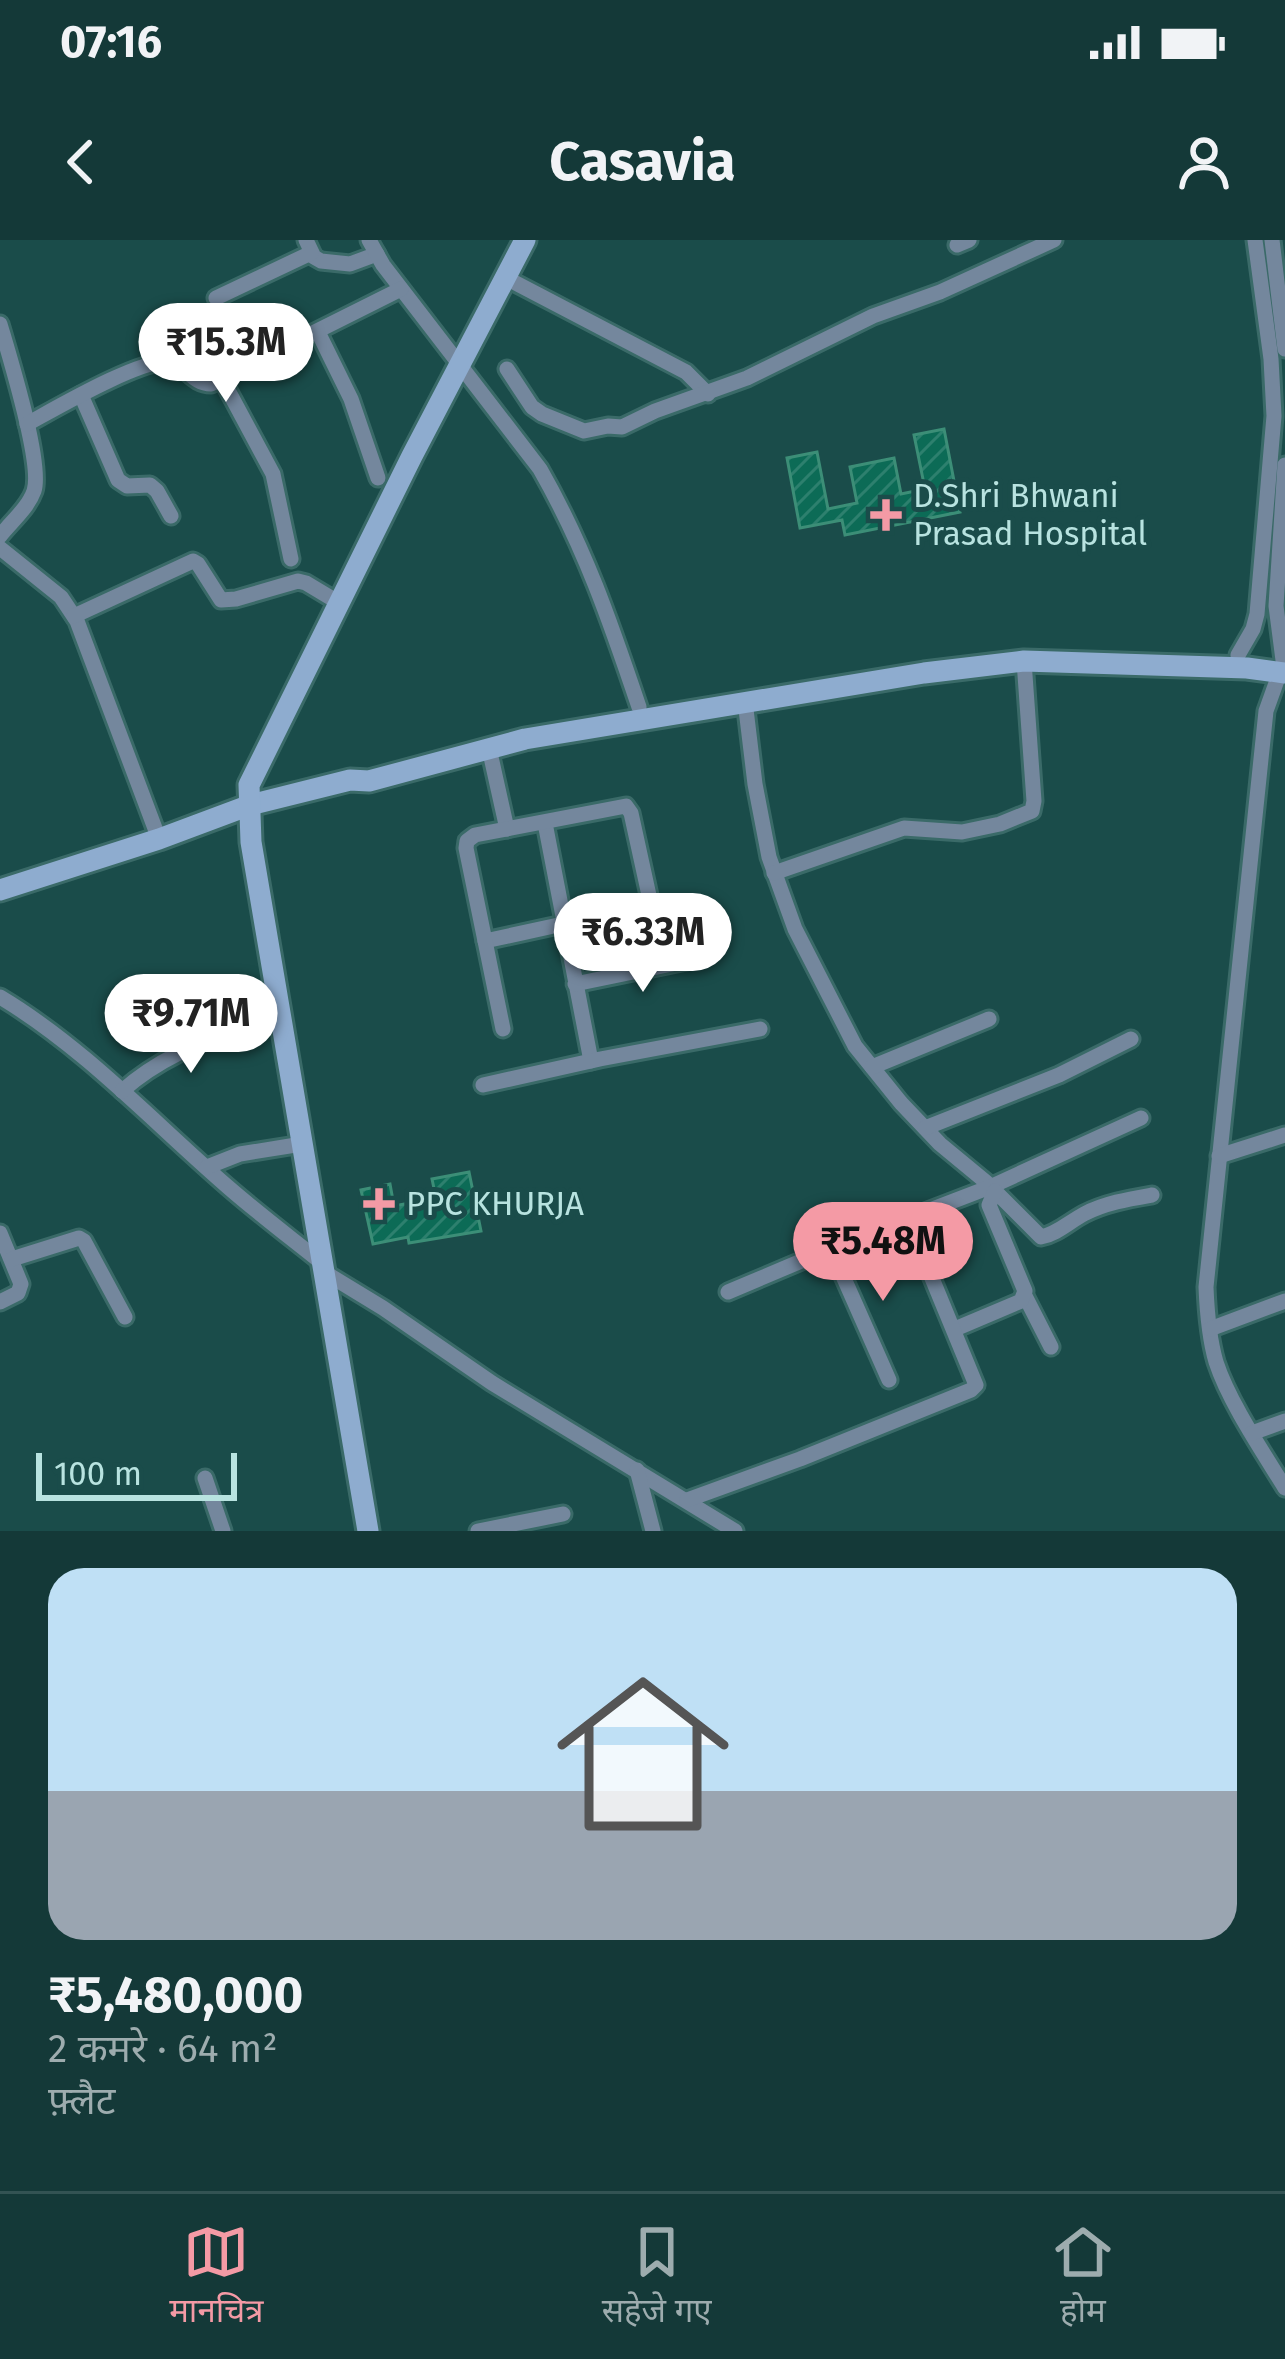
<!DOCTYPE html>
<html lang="hi">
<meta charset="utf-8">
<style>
:root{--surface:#143938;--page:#214443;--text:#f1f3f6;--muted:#9dacae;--line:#335353;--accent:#f49aa5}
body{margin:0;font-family:"Fira Sans","Noto Sans Devanagari",sans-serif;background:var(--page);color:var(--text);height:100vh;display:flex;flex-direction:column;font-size:45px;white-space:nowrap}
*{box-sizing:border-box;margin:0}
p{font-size:39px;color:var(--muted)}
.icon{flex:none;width:66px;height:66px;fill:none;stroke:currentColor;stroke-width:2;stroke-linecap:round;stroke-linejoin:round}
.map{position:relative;height:1291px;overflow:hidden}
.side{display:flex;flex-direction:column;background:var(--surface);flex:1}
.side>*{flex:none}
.scale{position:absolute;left:36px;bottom:30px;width:201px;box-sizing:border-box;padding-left:12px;border:6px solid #b8e3e0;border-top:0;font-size:33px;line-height:42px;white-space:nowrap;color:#b8e3e0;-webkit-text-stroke:9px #1a4c4a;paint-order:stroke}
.price{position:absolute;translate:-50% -102px;padding:0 27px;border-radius:42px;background:#fff;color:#222;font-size:39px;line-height:78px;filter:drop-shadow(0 3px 6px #0008)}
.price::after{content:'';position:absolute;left:50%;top:72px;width:36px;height:27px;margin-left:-18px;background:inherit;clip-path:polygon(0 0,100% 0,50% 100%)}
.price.on{background:var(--accent);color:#111}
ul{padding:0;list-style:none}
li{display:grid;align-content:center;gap:24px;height:636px;padding:0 48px}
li+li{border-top:3px solid var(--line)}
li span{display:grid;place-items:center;height:372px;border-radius:36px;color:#555}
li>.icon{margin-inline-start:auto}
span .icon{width:216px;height:216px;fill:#fffc;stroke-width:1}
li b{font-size:51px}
.status{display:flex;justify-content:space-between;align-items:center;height:84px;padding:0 60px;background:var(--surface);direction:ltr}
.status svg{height:33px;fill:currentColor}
header{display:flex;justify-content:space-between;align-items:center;height:156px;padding:0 48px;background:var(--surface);font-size:54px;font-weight:700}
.menu{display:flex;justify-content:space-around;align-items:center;height:168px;border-top:3px solid var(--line);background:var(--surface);font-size:33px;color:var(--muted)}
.menu a{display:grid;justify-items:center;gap:6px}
.menu .on{color:var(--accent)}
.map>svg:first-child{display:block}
.building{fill:url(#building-hatch);stroke:#3c8e77;stroke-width:3}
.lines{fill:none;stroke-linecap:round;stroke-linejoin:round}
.street-casing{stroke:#3a6a68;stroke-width:21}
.secondary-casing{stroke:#3a6a68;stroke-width:27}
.street{stroke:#74879d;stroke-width:15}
.secondary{stroke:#8eaccf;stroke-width:21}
.poi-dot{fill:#f49aa5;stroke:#1a4c4a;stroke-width:4.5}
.labels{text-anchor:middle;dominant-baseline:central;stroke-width:10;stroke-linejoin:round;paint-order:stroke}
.poi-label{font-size:33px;fill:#b8e3e0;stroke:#1a4c4a;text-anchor:start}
</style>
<div class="status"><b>07:16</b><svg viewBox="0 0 49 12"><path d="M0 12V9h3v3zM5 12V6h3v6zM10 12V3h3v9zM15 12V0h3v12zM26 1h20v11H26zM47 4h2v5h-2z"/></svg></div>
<header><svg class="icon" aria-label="back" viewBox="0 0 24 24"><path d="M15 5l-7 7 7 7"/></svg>Casavia<svg class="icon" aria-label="person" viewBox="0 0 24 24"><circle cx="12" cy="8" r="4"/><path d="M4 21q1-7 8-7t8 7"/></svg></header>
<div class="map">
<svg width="1285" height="1291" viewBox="0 0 1285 1291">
<defs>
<pattern id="building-hatch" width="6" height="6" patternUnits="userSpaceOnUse" patternTransform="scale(3)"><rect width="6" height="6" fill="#0c6b56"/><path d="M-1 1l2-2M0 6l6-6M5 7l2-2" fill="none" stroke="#2d806e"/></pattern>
</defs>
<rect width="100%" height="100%" fill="#1a4c4a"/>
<g class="building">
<polygon points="944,189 960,272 845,295 842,280 800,288 787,218 817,212 828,269 857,263 850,227 894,218 901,254 925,249 914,195"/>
<polygon points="469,932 481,991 409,1003 408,997 373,1004 361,950 390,944 394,966 436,958 432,939"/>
</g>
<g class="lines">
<g class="street-casing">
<g id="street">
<polyline points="306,0 314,17 321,21 350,24 377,14"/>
<path d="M369,0L383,25L540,229C585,308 610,381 639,467"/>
<polyline points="1272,0 1285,109"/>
<polyline points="957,5 969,0"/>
<polyline points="506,38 686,132 708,154"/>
<polyline points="216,58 311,13"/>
<path d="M0,84C9,115 43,224 34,251C28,268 11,282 0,296"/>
<polyline points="318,92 351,159 378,238"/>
<polyline points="507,129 532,167 542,174 584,191 608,186 622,187 655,171 747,138 873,76 940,52 1054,0"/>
<polyline points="222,139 273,234 291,319"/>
<polyline points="81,155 118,240 127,246 150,245 157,251 171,276"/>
<path d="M27,184C53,170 143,117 170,122C187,126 192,144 211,144L401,49"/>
<polyline points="0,308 61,357 77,381 159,599"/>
<polyline points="74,376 193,321 198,324 221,360 236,359 298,341 306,343 341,364"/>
<polyline points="1238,415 1253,389 1257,374 1274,176 1271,119 1255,0"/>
<polyline points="1283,420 1276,366 1285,225"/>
<path d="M1280,432L1266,471L1206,1047C1207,1072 1209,1098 1216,1122C1229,1162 1263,1212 1285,1248"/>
<path d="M745,461L755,544L769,617L795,689L855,806L901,863L940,904L986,942L1041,997C1057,994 1069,982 1084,974C1105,963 1129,959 1152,955"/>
<polyline points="489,508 507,589"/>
<polyline points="545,583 591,821"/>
<polyline points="774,633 904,588 962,592 1000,584 1032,571 1034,561 1024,421"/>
<polyline points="485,701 563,684"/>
<polyline points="575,744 701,718"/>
<path d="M0,757C85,808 154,883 228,947C259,974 291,998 322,1023"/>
<polyline points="503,789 466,608 467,601 475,595 626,566 631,573 664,724"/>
<polyline points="872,827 989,779"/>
<polyline points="483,845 600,819 760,789"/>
<path d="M122,851C157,820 197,803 240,789"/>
<polyline points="925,888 1059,835 1131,799"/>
<polyline points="1219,916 1285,895"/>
<polyline points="207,927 240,914 302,904"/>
<polyline points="0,993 21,1044 18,1053 0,1062"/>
<polyline points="831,1009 889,1140"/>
<polyline points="12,1019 79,998 84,1001 125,1077"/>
<polyline points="324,1032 383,1068 492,1143 735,1291"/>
<polyline points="728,1052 844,1003 990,947 1141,878"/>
<polyline points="1025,1056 1051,1107"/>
<polyline points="955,1089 1021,1061 1025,1051 989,965 995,951"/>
<polyline points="1210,1089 1285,1061"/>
<polyline points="1252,1193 1285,1181"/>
<polyline points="637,1230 653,1291"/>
<polyline points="205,1238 223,1291"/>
<polyline points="687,1260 800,1219 971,1150 976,1145 908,980"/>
<polyline points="478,1291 563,1274"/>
</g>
</g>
<g class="secondary-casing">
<g id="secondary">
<polyline points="0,650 159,599 250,565 350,540 369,541 525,499 924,433 1024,421 1247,428 1285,433"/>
<polyline points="368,1291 251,602 249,545 412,216 525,0"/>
</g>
</g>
<use href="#street" class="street"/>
<use href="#secondary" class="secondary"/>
</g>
<g class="poi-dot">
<path d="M880 257h12v12h12v12h-12v12h-12v-12h-12v-12h12z"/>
<path d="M373 946h12v12h12v12h-12v12h-12v-12h-12v-12h12z"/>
</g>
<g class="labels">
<g class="poi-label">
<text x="913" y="256">D.Shri Bhwani<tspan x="913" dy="38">Prasad Hospital</tspan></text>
<text x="406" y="964">PPC KHURJA</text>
</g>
</g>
</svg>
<div class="scale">100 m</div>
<b class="price" style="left:226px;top:165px">₹15.3M</b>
<b class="price" style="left:643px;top:755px">₹6.33M</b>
<b class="price" style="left:191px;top:836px">₹9.71M</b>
<b class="price on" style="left:883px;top:1064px">₹5.48M</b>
</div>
<section class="side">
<ul>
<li><span style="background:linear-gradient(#bfe0f5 60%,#9aa5b1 0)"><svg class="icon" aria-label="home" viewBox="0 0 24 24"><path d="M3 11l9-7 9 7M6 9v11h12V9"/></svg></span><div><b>₹5,480,000</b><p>2 कमरे · 64 m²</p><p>फ़्लैट</p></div></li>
</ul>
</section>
<nav class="menu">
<a class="on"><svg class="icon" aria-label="map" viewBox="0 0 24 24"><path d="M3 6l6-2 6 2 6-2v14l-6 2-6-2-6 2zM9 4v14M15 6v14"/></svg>मानचित्र</a>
<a><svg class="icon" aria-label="saved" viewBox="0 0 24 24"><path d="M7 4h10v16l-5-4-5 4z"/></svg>सहेजे गए</a>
<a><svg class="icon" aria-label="home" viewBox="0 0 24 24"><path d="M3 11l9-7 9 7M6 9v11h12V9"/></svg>होम</a>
</nav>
